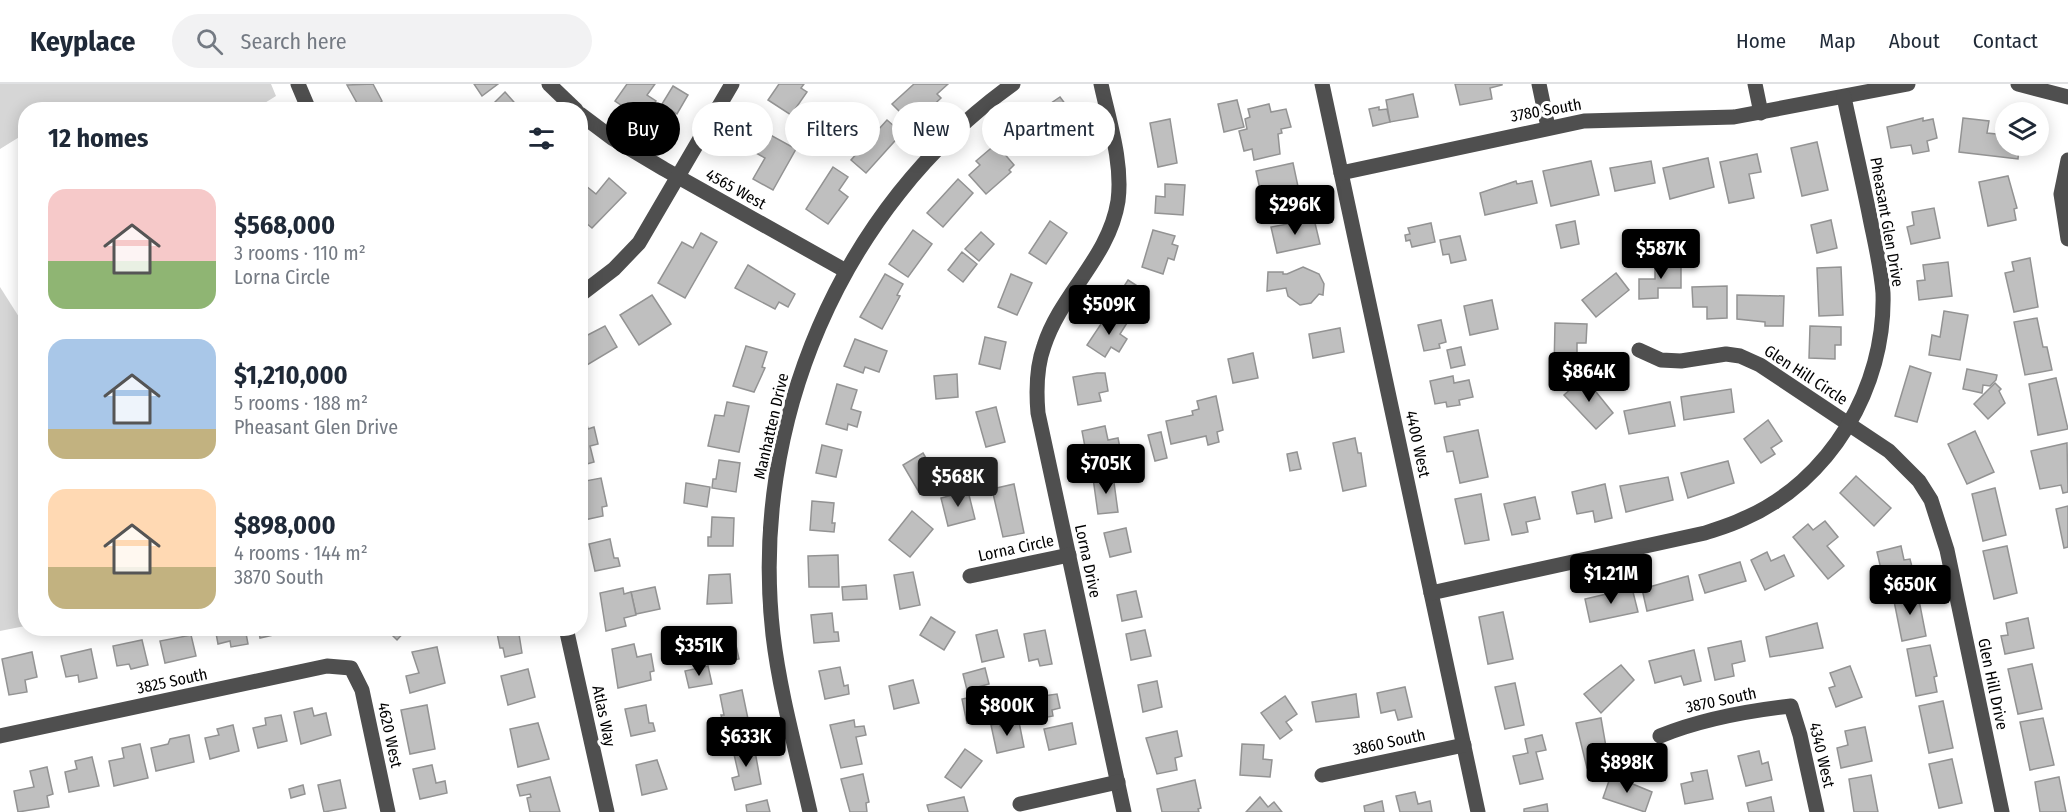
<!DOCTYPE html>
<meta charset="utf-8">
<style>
:root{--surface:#fff;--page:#f2f2f3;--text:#1f2937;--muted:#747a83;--line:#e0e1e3;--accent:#000}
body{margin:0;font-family:"Fira Sans Condensed",sans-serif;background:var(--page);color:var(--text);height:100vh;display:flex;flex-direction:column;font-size:22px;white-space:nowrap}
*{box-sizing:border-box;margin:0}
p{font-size:20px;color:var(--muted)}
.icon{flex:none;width:33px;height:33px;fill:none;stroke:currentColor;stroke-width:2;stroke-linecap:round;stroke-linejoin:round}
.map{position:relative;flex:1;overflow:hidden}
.side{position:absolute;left:18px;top:18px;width:570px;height:534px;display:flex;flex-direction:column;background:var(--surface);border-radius:24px;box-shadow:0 3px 15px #0003}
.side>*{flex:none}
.banner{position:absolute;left:606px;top:18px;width:570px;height:54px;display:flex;gap:12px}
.buttons{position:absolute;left:1995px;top:18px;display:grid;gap:12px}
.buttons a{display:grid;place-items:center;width:54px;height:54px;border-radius:50%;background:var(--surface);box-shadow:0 3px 15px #0003;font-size:30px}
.price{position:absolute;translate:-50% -51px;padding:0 14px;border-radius:6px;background:var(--accent);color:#fff;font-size:20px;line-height:39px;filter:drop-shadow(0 2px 3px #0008)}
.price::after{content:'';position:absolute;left:50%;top:36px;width:18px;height:14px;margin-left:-9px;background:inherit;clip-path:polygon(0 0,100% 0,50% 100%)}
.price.current{background:#222;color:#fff}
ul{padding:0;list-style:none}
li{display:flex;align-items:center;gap:18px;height:150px;padding:0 30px}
li span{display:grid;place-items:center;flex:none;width:168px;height:120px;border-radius:18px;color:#555}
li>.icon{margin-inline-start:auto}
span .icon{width:72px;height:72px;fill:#fffc;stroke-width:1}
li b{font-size:26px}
h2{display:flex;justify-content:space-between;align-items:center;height:72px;padding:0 30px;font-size:26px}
.tag{padding:0 21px;border-radius:27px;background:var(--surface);box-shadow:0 3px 15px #0003;font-size:21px;line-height:54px}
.tag.current{background:var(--accent);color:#fff}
header{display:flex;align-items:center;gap:36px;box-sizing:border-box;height:84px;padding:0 30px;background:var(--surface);border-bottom:2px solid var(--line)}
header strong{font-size:28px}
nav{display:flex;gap:33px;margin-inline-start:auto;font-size:21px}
.search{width:420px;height:54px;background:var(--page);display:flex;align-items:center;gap:15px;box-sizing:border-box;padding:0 21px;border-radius:33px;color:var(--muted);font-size:22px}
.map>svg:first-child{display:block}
.green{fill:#d6d6d6}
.building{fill:#bfbfbf;stroke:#939393;stroke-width:1.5}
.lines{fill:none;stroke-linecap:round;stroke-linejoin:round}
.minor{stroke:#4f4f4f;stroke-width:15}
.labels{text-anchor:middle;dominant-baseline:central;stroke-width:6;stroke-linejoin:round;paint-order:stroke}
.street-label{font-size:16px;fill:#000;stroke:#fff}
</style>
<header>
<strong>Keyplace</strong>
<div class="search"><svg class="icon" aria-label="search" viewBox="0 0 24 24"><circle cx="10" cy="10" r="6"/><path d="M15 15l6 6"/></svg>Search here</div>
<nav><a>Home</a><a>Map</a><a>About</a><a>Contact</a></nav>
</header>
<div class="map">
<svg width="2068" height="728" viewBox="0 0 2068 728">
<rect width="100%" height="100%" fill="#fff"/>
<g class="green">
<polygon points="0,0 271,0 276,12 255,25 26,26 25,59 21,52 0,65"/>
<polygon points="0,203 26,244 25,542 0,547"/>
</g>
<g class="building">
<polygon points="373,0 382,17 380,19 384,26 361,26 347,1"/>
<polygon points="474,0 498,0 482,12"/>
<polygon points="627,0 655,0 647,11 656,17 643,36 615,17"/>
<polygon points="779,0 804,0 801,4 807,8 791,31 768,16"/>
<polygon points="914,0 948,0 937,10 941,14 922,32 918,28 909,37 892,20"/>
<polygon points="1455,0 1502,0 1502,1 1490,4 1492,15 1460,21"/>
<polygon points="673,2 688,11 677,30 662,20"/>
<polygon points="505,8 521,26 487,26"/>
<polygon points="1413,10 1418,33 1390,38 1386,16"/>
<polygon points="1060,13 1072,29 1033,56 1022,39"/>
<polygon points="1237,16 1244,43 1224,48 1218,20"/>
<polygon points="1269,20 1271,28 1286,25 1291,43 1281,45 1282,49 1278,50 1280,70 1254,76 1252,65 1244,67 1239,47 1247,45 1245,35 1250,33 1248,25"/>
<polygon points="1379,23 1379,26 1387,25 1390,38 1373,42 1369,25"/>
<polygon points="1923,34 1923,37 1933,35 1937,54 1927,57 1929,67 1913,70 1911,61 1891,64 1887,43"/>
<polygon points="1963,34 1989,37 1987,49 2006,51 2006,62 2019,62 2018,75 1959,68"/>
<polygon points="1170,35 1177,79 1158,83 1150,39"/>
<polygon points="887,36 902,49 866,89 851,76"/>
<polygon points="754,42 796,65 773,106 753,95 765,74 743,62"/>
<polygon points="1817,58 1828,106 1802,112 1791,64"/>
<polygon points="996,60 1014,81 1009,86 1011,88 986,110 969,91 980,81 976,77"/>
<polygon points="1757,70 1761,88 1749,90 1754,114 1729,119 1720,78"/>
<polygon points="1708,74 1714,103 1670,115 1663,84"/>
<polygon points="1591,77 1599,111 1551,122 1543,87"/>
<polygon points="1651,77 1655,99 1615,107 1610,84"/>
<polygon points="1293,79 1300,112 1292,114 1292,117 1264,124 1256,87"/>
<polygon points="833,83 848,93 839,106 848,113 828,140 806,125"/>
<polygon points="2008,92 2017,124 2014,125 2016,136 1988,142 1979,98"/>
<polygon points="609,94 626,109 592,144 580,134 580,108 586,102 596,110"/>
<polygon points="958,95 973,109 943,143 927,129"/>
<polygon points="1516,97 1517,100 1532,97 1537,119 1485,131 1480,109"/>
<polygon points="1165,100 1185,101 1183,131 1155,129 1156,112 1165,113"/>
<polygon points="1934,124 1940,154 1911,160 1907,143 1914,141 1912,128"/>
<polygon points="1314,135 1320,160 1277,169 1271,143"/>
<polygon points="1831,136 1837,164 1817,169 1811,141"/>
<polygon points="1050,137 1067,149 1046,180 1029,169"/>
<polygon points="1575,137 1579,160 1561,164 1556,141"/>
<polygon points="1431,139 1435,158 1412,163 1410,156 1406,157 1405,151 1410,150 1408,144"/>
<polygon points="913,146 932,160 908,193 889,180"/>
<polygon points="1153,146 1175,152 1172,160 1178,162 1174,176 1168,174 1163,190 1142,183"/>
<polygon points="981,148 994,160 979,177 965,165"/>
<polygon points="701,149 717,158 685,214 658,199 682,158 693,164"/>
<polygon points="1460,152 1466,176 1451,179 1449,170 1443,171 1440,156"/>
<polygon points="962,168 977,180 963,198 948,186"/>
<polygon points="2030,174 2038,223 2014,228 2005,189 2014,187 2012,178"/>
<polygon points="1948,178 1952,212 1919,216 1917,197 1925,196 1923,181"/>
<polygon points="1655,179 1681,179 1681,204 1658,204 1658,214 1639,215 1639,195 1655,195"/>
<polygon points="748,181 795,210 788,223 779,218 775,225 735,204"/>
<polygon points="1303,183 1319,190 1324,200 1323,211 1319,210 1311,219 1300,221 1288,212 1286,204 1267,207 1268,188 1283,188 1283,190 1287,190"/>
<polygon points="1841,183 1843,231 1819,232 1817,184"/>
<polygon points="1616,189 1629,206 1596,233 1582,216"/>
<polygon points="885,190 903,200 897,211 900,212 882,245 860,233"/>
<polygon points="1011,190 1032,199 1017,231 998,223"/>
<polygon points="1128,196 1145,207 1131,229 1114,218"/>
<polygon points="1727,202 1727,234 1707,235 1707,223 1693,223 1692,203"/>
<polygon points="652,211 671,240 639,261 620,231"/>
<polygon points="1737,211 1784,212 1783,242 1765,242 1765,238 1737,235"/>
<polygon points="1492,216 1498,245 1470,251 1464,222"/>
<polygon points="1944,227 1968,231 1960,276 1929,271 1932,251 1940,253"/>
<polygon points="1109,228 1127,239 1120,250 1127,255 1119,268 1111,263 1105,273 1087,261"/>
<polygon points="2037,234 2043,263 2047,263 2052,286 2025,291 2014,238"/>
<polygon points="1441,236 1446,258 1439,260 1440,264 1424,267 1418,241"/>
<polygon points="1555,239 1587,240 1586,259 1577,259 1577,286 1554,285"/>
<polygon points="605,242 617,263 582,284 580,255"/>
<polygon points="1810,242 1841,243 1841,261 1835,261 1835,275 1809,274"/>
<polygon points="1340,244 1344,268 1313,274 1309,250"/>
<polygon points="985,253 1006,258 1000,285 979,280"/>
<polygon points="855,255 887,267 879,288 865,283 863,289 844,282"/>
<polygon points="746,262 767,268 762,283 765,284 754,308 733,302"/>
<polygon points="1461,263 1465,281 1451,284 1447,266"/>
<polygon points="1253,269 1258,294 1233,299 1228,275"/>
<polygon points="1910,282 1931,289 1917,338 1895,332"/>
<polygon points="1967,285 1997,291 1996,296 1990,302 1983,301 1982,309 1963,305"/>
<polygon points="1097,289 1105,289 1108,307 1099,309 1101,317 1078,321 1073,293"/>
<polygon points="957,290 958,313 936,315 934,292"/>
<polygon points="1453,292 1454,299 1469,296 1473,313 1459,316 1460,321 1447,323 1446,318 1435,320 1430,297"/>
<polygon points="1584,293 1613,329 1596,345 1564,311"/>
<polygon points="2056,294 2068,345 2038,351 2029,300"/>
<polygon points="1995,299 2001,305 1999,307 2005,319 1988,335 1974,320"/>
<polygon points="837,300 857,306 851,325 861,328 857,343 848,340 847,346 826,340"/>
<polygon points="1731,305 1734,328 1684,336 1681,313"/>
<polygon points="1216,312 1223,346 1217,348 1219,358 1208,361 1206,352 1171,360 1166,337 1193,331 1192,327 1199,325 1197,317"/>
<polygon points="727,318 749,322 739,368 708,362 715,331 724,332"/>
<polygon points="1670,318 1675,342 1629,350 1624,327"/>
<polygon points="996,323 1005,358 986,363 976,328"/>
<polygon points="585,332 588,345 594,343 598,360 590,362 594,378 580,382 580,334"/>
<polygon points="1768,336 1782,357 1771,364 1775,370 1761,379 1744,355"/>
<polygon points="1105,342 1108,356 1118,354 1120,364 1108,367 1111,379 1089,384 1082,347"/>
<polygon points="1478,346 1488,393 1460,399 1453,367 1447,368 1444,353"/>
<polygon points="1975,347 1994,388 1967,400 1948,360"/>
<polygon points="1161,348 1167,374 1155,377 1148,351"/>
<polygon points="1355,354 1358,369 1361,369 1366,402 1343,407 1333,359"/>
<polygon points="2067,359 2068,408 2063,409 2061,401 2040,405 2031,367"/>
<polygon points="822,361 842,366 836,393 816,389"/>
<polygon points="1297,368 1301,385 1290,387 1287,370"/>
<polygon points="923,369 940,398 920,410 903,381"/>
<polygon points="719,376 740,379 736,408 712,404 713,395 716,395"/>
<polygon points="1728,377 1734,399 1688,414 1681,389"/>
<polygon points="1113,391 1118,428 1098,430 1093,394"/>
<polygon points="1856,392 1891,424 1874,442 1840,409"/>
<polygon points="1668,393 1673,416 1626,428 1620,402"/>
<polygon points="601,394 607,422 602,423 603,432 584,436 580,398"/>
<polygon points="686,399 710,403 707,423 684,419"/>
<polygon points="1014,400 1024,449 1003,453 992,405"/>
<polygon points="1605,400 1612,434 1595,438 1593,427 1577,430 1572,408"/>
<polygon points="1995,404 2006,451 1983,457 1972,410"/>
<polygon points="968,407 975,435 948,442 941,414"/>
<polygon points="1481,410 1489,456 1465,460 1455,415"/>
<polygon points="1535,413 1540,435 1526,438 1528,448 1512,451 1504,420"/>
<polygon points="812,417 834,419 832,439 835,439 834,448 810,446"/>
<polygon points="2068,422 2068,463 2064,464 2056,425"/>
<polygon points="912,427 933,445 910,473 889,456"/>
<polygon points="712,433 734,434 733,462 708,462 708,453 711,453"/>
<polygon points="1825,437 1838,453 1827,462 1844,482 1828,495 1793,453 1808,440 1813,446"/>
<polygon points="1126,444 1131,468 1110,473 1104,449"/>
<polygon points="610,455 614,474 618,474 620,482 595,487 589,460"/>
<polygon points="1901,462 1904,476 1910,475 1914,491 1884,498 1877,468"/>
<polygon points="2007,462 2017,509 1994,515 1983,467"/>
<polygon points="1767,468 1771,477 1784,471 1794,492 1765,506 1751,476"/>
<polygon points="838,471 839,503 809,503 808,472"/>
<polygon points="1740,478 1746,497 1705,509 1699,491"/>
<polygon points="913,488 920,521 900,525 894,491"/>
<polygon points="730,490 732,519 707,520 709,491"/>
<polygon points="1688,492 1693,516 1647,527 1642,505"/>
<polygon points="866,501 867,515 843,516 842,503"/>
<polygon points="655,503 660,525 636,530 631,508"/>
<polygon points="623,504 624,510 631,508 636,531 624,534 626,542 606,547 600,509"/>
<polygon points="1632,504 1638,528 1590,538 1585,515"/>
<polygon points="1917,506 1926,552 1902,557 1893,512"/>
<polygon points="1136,507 1142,533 1122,537 1117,511"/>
<polygon points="1503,528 1513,575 1488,580 1479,533"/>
<polygon points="832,529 834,548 838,548 839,557 814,559 811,531"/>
<polygon points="931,533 955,548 944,566 920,551"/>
<polygon points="2028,534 2034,564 2005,570 2001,552 2008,551 2006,539"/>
<polygon points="1817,539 1823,564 1770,573 1766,553"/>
<polygon points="215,544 245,544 248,560 231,563 230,557 218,560"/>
<polygon points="258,544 300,544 300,545 260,554"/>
<polygon points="385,544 408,544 397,556"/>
<polygon points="496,544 518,544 522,569 505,573 503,564 500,564"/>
<polygon points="997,546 1004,573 982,578 976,551"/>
<polygon points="1045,546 1052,580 1040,582 1038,575 1029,577 1024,550"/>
<polygon points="1145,546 1151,572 1131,576 1126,550"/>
<polygon points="733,548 739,575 718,579 713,552"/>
<polygon points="191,551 196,572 165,579 160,557"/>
<polygon points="142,556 148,581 131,585 129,580 117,582 113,562"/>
<polygon points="1741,557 1745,577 1732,580 1734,592 1715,596 1708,564"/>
<polygon points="634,560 637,573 651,570 654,587 650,588 651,596 618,604 612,565"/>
<polygon points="1930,561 1937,592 1934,593 1937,608 1916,612 1907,565"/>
<polygon points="437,563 445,599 410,609 406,592 419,589 412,568"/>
<polygon points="91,565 97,594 79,598 78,591 66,593 61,572"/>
<polygon points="1694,566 1701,597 1684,601 1681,592 1655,599 1649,577"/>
<polygon points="32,568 37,593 25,596 27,608 9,611 2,575"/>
<polygon points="2032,580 2042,625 2018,630 2008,585"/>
<polygon points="1621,581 1634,596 1601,629 1584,610"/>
<polygon points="708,582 712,600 689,604 685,587"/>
<polygon points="1850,582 1862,613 1836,623 1829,604 1835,602 1830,589"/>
<polygon points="840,583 844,602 848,601 849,610 825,615 819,587"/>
<polygon points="985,584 989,600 967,606 963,590"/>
<polygon points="528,585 535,613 508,621 501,592"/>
<polygon points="913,596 919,619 894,625 889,602"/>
<polygon points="1157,597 1162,623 1143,628 1138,601"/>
<polygon points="1515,599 1524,641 1505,645 1495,603"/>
<polygon points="1405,603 1412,633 1398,636 1395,626 1381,629 1377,609"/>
<polygon points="742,606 748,635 723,640 721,631 724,631 720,611"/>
<polygon points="986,610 991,634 967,639 962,615"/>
<polygon points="1057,610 1060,624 1052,626 1053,632 1032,636 1029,614"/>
<polygon points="1356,610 1359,633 1316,638 1312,618"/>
<polygon points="1285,612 1297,630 1286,638 1292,646 1280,655 1261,629"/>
<polygon points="1943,617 1953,664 1929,669 1919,622"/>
<polygon points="427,621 435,665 410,670 401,626"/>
<polygon points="646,621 649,639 653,639 655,647 631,652 625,625"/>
<polygon points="312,624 314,632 326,629 331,651 301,660 294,628"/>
<polygon points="281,631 287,657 258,664 253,644 266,641 265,634"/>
<polygon points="1601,634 1609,680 1587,684 1576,639"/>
<polygon points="2043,634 2054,681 2030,686 2020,638"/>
<polygon points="854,636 855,643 864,642 866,651 856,653 862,680 841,684 830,641"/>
<polygon points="1019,638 1024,663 997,669 991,641 999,639 1000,642"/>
<polygon points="538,639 549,675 518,683 510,645"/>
<polygon points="1072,639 1076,660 1049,666 1044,645"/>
<polygon points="233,641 239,667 210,675 205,654 219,651 217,645"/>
<polygon points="1865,643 1872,677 1841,684 1837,664 1848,661 1845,647"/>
<polygon points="1177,647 1182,672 1175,674 1177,686 1157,690 1146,654"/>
<polygon points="189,651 194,678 156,687 151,664 168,660 170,655"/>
<polygon points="1542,651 1546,666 1536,668 1543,695 1520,700 1513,672 1528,669 1525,655"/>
<polygon points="140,660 148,694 114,702 109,677 124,674 122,664"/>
<polygon points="1242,660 1264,661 1263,675 1272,676 1270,693 1240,691"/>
<polygon points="754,662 761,700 735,706 732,694 739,692 733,666"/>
<polygon points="965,665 982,677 961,704 945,693"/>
<polygon points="1759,667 1762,680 1768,678 1772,696 1746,702 1738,672"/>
<polygon points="92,673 99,702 69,708 65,688 77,685 75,677"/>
<polygon points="1952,675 1962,719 1939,724 1929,680"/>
<polygon points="657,676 667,705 642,711 636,681"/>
<polygon points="432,681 436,699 445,697 447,709 420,715 413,685"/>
<polygon points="47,683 53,710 47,712 49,723 18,728 14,707 34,703 30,687"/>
<polygon points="1707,686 1713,715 1685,720 1681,700 1693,697 1691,689"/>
<polygon points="863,690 869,718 866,719 867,728 850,728 841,695"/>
<polygon points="1611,691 1652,708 1645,728 1603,714"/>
<polygon points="1871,691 1878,728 1854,728 1849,695"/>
<polygon points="550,693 560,728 530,728 527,714 531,713 530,710 520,712 517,701"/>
<polygon points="2059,693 2066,728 2040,728 2035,698"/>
<polygon points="340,696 346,724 324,728 318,701"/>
<polygon points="1195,696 1201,724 1198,725 1199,728 1162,728 1157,705"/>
<polygon points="303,701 305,710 291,714 289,705"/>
<polygon points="1415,708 1418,720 1430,717 1432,728 1400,728 1396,712"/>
<polygon points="964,713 968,728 929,728 927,721"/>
<polygon points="1260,713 1268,723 1274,718 1282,728 1246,728"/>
<polygon points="1771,713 1774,728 1749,728 1747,719"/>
<polygon points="767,716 770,728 747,728 746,721"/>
<polygon points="1382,717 1384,728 1365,728 1364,722"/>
<polygon points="1547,720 1548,728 1524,728 1524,725"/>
</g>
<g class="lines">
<g class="minor">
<polyline points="298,0 309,26"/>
<polyline points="549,0 576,26"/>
<path d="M1101,0C1109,37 1123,79 1118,117C1109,174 1061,209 1044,262C1036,284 1036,306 1038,329L1124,728"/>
<polyline points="1322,0 1478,728"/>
<polyline points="1539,0 1548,43"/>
<polyline points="1755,0 1761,29"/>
<polyline points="2018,0 2068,13"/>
<polyline points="580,30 612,54 664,85 846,187"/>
<polyline points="2068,76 2061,110 2068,155"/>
<polyline points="1341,89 1584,37 1734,33 1908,0"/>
<polyline points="580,211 614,185 639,159 732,0"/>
<polyline points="1639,266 1661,276 1681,277 1726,270 1740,272 1760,281 1889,367 1919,397 1931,416 1947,466 2002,728"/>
<polyline points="970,492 1069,471"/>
<path d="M1431,509L1705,449C1717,445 1731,441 1743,435C1830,398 1886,303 1883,209C1881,182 1874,155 1869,129C1861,90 1852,51 1844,13"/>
<polyline points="566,544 607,728"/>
<polyline points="0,652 327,582 351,584 362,606 388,728"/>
<path d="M1660,652C1702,635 1746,627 1791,622L1800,651L1817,728"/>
<polyline points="1322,691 1464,661"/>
<polyline points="1020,720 1118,698"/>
<path d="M810,728C797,670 780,610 773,551C749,340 840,124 1013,0"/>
</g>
</g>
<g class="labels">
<g class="street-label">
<text transform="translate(1546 26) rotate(-10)">3780 South</text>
<text transform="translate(736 105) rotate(29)">4565 West</text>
<text transform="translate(1887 138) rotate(80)">Pheasant Glen Drive</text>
<text transform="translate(1806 291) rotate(33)">Glen Hill Circle</text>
<text transform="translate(771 342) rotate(-77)">Manhatten Drive</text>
<text transform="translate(1418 360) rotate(78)">4400 West</text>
<text transform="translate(1016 464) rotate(-12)">Lorna Circle</text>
<text transform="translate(1088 477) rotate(78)">Lorna Drive</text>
<text transform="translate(172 597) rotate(-12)">3825 South</text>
<text transform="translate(1993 600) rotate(78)">Glen Hill Drive</text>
<text transform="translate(1721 616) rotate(-12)">3870 South</text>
<text transform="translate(604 632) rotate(78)">Atlas Way</text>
<text transform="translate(390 651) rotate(78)">4620 West</text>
<text transform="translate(1389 658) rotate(-12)">3860 South</text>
<text transform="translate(1822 671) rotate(77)">4340 West</text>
</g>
</g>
</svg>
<div class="buttons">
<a><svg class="icon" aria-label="layers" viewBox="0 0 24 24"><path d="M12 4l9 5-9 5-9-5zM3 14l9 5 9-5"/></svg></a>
</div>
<b class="price" style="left:1295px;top:152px">$296K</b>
<b class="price" style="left:1661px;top:196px">$587K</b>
<b class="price" style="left:1109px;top:252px">$509K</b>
<b class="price" style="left:1589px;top:319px">$864K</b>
<b class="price" style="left:1106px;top:411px">$705K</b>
<b class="price current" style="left:958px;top:424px">$568K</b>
<b class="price" style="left:1611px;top:521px">$1.21M</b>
<b class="price" style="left:1910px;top:532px">$650K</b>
<b class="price" style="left:699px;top:593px">$351K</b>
<b class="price" style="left:1007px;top:653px">$800K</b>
<b class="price" style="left:746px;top:684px">$633K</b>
<b class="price" style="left:1627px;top:710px">$898K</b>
<div class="banner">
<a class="tag current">Buy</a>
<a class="tag">Rent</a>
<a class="tag">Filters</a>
<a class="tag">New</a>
<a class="tag">Apartment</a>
</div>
<section class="side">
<h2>12 homes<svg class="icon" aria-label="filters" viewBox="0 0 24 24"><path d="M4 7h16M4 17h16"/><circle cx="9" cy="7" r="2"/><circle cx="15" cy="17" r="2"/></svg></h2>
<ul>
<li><span style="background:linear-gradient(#f6c9c9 60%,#8fb573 0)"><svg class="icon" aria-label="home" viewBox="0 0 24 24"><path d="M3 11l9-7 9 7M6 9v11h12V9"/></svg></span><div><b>$568,000</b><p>3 rooms · 110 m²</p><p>Lorna Circle</p></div></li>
<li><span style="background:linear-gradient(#a9c7e8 75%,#c2b280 0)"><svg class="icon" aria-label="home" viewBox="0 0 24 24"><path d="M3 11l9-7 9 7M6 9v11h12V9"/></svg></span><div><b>$1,210,000</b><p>5 rooms · 188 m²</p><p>Pheasant Glen Drive</p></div></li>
<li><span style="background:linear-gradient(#ffd9b3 65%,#c2b280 0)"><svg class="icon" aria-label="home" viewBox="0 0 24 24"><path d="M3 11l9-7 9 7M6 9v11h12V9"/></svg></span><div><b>$898,000</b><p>4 rooms · 144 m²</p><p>3870 South</p></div></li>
</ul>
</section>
</div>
